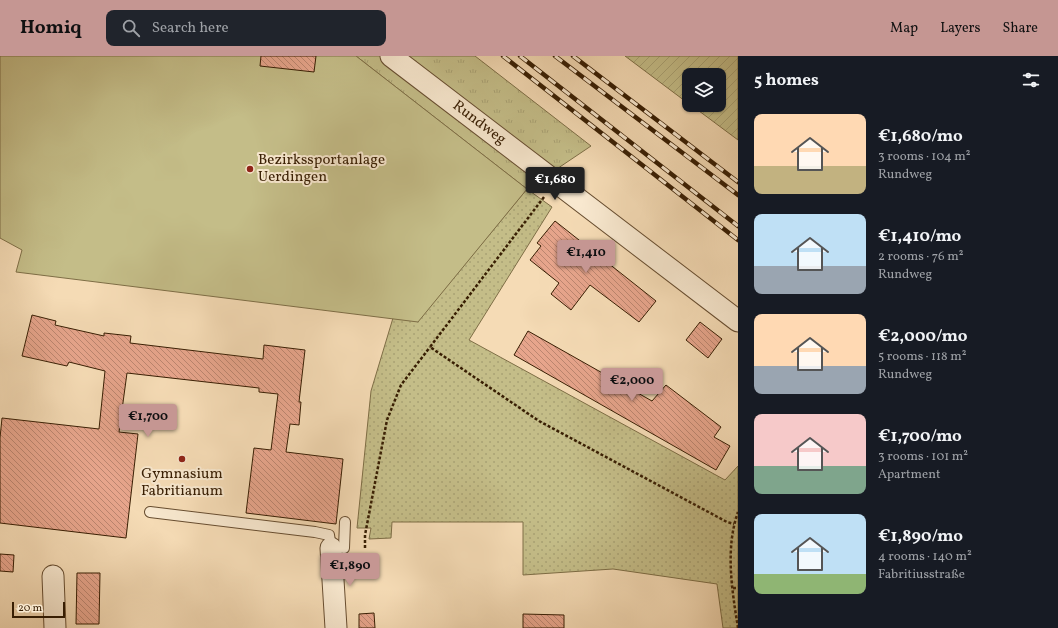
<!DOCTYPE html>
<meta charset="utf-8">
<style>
:root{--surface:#171b24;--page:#20242c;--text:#f1f3f6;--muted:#9ea1a6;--accent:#c59692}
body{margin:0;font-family:Vollkorn,serif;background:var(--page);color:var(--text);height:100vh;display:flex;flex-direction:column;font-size:15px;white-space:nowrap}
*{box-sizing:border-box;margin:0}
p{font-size:13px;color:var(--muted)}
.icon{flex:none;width:22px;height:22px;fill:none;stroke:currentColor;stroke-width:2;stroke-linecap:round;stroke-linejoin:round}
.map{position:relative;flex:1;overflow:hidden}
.panel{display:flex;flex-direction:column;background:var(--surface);width:320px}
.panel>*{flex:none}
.tools{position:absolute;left:682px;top:12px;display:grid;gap:8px}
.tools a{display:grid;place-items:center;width:44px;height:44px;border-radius:8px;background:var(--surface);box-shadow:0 1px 3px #0004;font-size:20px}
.scale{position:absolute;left:12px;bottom:10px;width:53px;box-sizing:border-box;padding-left:4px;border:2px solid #381e03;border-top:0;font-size:11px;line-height:14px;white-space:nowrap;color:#381e03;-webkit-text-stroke:3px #f8e8cf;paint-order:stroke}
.price{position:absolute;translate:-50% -34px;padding:0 9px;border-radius:4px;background:var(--accent);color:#111;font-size:13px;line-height:26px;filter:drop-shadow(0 1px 2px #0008)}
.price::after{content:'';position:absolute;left:50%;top:24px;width:12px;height:9px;margin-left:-6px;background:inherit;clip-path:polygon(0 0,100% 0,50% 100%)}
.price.current{background:#222;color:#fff}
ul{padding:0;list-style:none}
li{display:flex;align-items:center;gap:12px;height:100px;padding:0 16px}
li span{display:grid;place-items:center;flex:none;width:112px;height:80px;border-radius:8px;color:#555}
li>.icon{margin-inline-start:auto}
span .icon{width:48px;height:48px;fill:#fffc;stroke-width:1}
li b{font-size:17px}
h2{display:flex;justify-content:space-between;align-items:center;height:48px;padding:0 16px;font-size:17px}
header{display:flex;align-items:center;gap:24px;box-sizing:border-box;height:56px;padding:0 20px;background:var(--accent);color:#111}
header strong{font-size:19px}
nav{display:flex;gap:22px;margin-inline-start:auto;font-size:14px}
.search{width:280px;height:36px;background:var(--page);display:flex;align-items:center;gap:10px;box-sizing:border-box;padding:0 14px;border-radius:8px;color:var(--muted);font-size:15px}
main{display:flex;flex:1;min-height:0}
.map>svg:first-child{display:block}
.grass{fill:url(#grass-tufts);stroke:#7e6e46}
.park{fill:url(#park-dots);stroke:#7e6e46}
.garden{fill:url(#garden-furrows);stroke:#7e6e46}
.pitch{fill:#c4bd88;stroke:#7e6e46}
.building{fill:url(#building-back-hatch);stroke:#381e03}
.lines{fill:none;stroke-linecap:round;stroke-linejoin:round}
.lane-casing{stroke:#674d30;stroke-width:12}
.street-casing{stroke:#674d30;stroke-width:23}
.path{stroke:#381e03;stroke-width:2.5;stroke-dasharray:3 2;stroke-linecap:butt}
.lane{stroke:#f8e8cf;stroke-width:10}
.street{stroke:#f8e8cf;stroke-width:21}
.rail-casing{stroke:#381e03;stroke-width:4.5}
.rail{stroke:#f8e8cf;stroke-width:3;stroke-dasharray:9;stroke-linecap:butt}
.poi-dot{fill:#8f2418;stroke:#f8e8cf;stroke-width:1.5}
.labels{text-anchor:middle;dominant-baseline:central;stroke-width:4;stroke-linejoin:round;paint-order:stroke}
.street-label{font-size:15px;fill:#381e03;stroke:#f8e8cf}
.poi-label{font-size:15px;fill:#381e03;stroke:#f8e8cf;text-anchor:start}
</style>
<header>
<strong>Homiq</strong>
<div class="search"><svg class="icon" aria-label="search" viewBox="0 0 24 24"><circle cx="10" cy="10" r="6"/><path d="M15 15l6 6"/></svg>Search here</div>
<nav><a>Map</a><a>Layers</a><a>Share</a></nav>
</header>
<main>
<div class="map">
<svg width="738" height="572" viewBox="0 0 738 572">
<defs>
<pattern id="grass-tufts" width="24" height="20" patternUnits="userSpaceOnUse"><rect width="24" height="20" fill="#c4bd88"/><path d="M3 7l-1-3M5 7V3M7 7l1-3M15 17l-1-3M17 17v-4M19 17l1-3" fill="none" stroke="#a9a274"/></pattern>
<pattern id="park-dots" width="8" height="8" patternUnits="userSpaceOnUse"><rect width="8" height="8" fill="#c4bd88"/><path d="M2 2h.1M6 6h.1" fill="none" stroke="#a9a274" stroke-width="1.8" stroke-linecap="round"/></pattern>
<pattern id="garden-furrows" width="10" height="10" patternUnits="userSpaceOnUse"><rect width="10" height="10" fill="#c4bd88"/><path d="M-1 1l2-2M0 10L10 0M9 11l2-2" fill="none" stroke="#a9a274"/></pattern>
<pattern id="building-back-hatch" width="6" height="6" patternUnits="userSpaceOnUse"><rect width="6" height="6" fill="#e7a58c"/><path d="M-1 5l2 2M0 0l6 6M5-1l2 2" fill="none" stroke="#bc8670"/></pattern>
</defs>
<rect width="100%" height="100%" fill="#f5dbb5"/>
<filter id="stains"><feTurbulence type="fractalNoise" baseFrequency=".005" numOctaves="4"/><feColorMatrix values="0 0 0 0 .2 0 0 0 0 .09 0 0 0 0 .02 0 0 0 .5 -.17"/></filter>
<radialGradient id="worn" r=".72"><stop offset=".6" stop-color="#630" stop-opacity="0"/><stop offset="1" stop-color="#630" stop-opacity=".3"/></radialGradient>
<polygon class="grass" points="356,0 475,0 591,90 527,133"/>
<polygon class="park" points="527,133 552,151 469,284 725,424 738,410 738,572 723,572 717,528 613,513 523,519 523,466 392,466 391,482 369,483 371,472 357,472 371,335 393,262 418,265"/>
<polygon class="garden" points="625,0 738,0 738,84 691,49 719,49 719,19 689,19 689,48"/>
<polygon class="pitch" points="0,0 356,0 527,133 418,266 16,216 22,194 0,182"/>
<g class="building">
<polygon points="261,0 316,0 314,16 260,10"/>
<polygon points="555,165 656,245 639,266 590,229 571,254 551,238 559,227 530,204 541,190 537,187"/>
<polygon points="32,259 56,265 55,269 104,280 104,277 131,280 130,287 263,303 264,289 305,294 299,346 301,346 299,369 290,368 286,396 343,403 336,468 246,457 254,392 271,394 278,338 259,336 259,332 127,317 119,376 138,378 126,482 0,467 0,382 2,362 99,373 105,315 69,306 67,310 22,300"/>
<polygon points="700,266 722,283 708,302 686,284"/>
<polygon points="528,275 652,345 666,329 721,371 714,381 730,390 716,414 514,299"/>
<polygon points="0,498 14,499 13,516 0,515"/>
<polygon points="77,517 100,517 99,568 76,568"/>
<polygon points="374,557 375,572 359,572 359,558"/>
<polygon points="523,558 564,559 564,572 523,572"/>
</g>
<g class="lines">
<g class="lane-casing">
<g id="lane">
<polyline points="150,456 315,476 329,479 331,492"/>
<polyline points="344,492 345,466"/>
</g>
</g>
<g class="street-casing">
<g id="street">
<polyline points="391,0 738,265"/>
<polyline points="331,492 336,572"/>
<polyline points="53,520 55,572"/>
</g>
</g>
<g class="path">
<polyline points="544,141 430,291 539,365 727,466 734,468"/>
<polyline points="365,492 365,479 387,364 401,329 430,291"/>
<polyline points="733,532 738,532"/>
<path d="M738,572C732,534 725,493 738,456"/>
</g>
<use href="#lane" class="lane"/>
<use href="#street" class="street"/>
<g class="rail-casing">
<g id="rail">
<polyline points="503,0 738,184"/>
<polyline points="520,0 738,170"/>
<polyline points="555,0 738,139"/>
<polyline points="573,0 738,126"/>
</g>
</g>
<use href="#rail" class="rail"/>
</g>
<g class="poi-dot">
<circle cx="250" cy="113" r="4"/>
<circle cx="182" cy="403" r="4"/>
</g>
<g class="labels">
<g class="street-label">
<text transform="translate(479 67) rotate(37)">Rundweg</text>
</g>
<g class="poi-label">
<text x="258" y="104">Bezirkssportanlage<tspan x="258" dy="17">Uerdingen</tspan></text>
<text x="182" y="418" text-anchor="middle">Gymnasium<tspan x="182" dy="17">Fabritianum</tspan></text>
</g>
</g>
<rect width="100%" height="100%" filter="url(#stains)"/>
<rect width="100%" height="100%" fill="url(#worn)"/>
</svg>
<div class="tools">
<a><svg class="icon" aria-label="layers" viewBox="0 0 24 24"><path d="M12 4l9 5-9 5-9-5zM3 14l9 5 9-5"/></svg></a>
</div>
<div class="scale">20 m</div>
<b class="price current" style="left:555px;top:145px">€1,680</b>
<b class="price" style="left:586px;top:218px">€1,410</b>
<b class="price" style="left:632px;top:346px">€2,000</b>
<b class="price" style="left:148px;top:382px">€1,700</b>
<b class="price" style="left:350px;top:531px">€1,890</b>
</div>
<section class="panel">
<h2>5 homes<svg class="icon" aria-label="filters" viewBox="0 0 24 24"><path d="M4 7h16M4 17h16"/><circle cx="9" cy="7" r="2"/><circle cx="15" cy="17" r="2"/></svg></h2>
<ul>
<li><span style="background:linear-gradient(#ffd9b3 65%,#c2b280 0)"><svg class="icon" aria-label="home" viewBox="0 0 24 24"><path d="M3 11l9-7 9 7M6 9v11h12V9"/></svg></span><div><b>€1,680/mo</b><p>3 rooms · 104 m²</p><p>Rundweg</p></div></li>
<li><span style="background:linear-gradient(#bfe0f5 65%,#9aa5b1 0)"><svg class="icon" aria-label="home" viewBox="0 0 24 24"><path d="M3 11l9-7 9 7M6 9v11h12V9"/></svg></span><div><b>€1,410/mo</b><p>2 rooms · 76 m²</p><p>Rundweg</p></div></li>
<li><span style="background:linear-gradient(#ffd9b3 65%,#9aa5b1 0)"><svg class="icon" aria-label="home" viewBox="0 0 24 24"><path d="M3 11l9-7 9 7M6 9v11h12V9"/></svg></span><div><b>€2,000/mo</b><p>5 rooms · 118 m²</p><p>Rundweg</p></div></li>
<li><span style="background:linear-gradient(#f6c9c9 65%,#7fa58c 0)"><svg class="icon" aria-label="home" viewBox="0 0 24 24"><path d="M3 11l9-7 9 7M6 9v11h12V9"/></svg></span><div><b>€1,700/mo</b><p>3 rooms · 101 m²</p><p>Apartment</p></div></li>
<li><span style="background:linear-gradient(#bfe0f5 75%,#8fb573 0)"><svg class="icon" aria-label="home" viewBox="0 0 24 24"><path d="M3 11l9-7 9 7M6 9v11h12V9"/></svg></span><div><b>€1,890/mo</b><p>4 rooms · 140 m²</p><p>Fabritiusstraße</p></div></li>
</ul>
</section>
</main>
